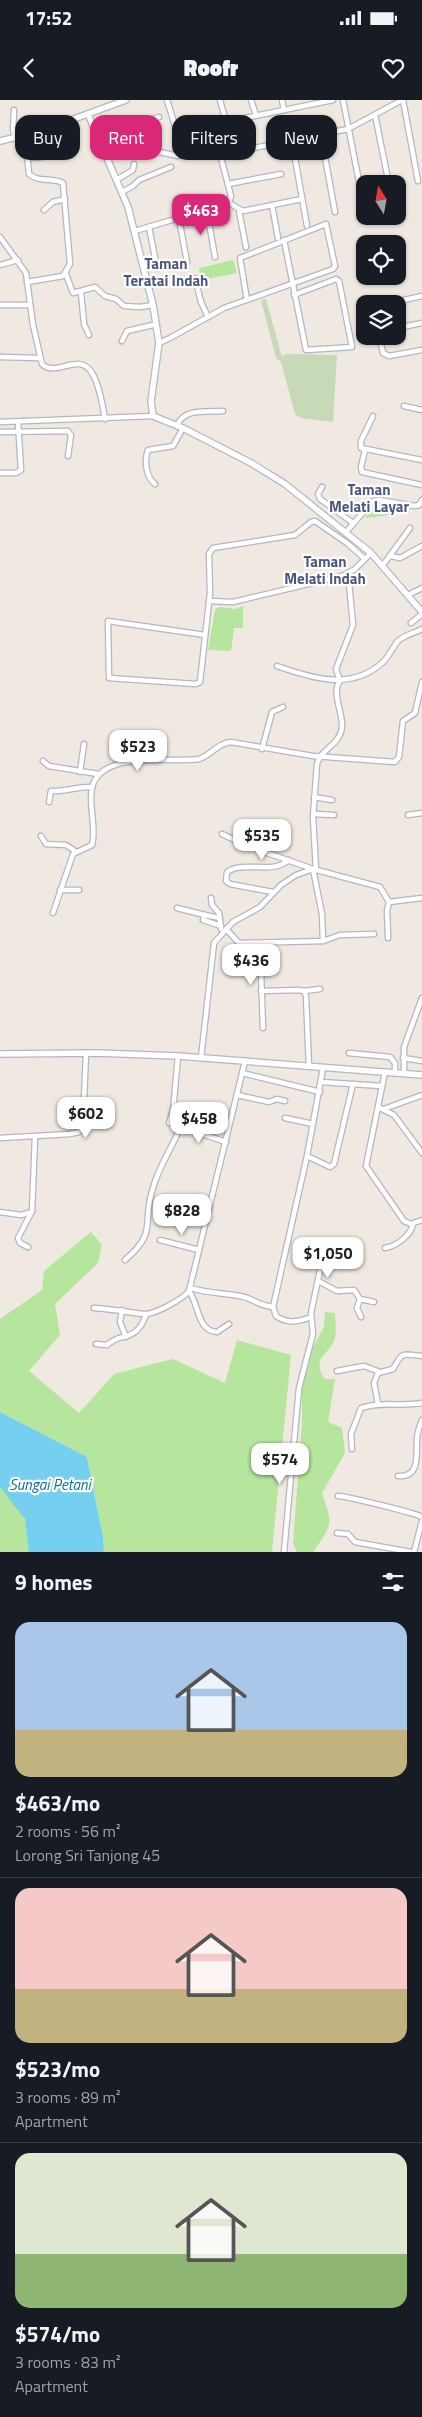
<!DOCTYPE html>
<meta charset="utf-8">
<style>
:root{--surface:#171b24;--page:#20242c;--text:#f1f3f6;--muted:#9ea1a6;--line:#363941;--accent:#db2777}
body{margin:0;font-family:"Titillium Web",sans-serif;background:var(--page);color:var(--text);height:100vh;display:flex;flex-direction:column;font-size:19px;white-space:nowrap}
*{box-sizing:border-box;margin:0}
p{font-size:16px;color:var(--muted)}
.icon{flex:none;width:28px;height:28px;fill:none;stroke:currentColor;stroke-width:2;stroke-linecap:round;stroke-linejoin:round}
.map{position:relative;height:1452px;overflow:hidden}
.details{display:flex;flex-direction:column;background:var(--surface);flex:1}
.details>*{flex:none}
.hud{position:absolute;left:15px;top:15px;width:392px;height:45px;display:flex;gap:10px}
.needle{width:32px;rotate:349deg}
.fabs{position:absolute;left:356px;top:75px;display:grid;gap:10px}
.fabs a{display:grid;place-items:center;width:50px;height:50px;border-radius:10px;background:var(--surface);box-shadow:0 1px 4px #0004;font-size:25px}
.price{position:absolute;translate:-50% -42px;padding:0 11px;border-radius:10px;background:#fff;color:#222;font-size:16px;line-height:32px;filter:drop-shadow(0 1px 2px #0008)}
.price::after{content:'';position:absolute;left:50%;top:30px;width:15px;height:11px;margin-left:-8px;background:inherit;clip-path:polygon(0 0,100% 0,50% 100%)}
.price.active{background:var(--accent);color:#fff}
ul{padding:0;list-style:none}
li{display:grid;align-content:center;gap:10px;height:265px;padding:0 15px}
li+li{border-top:1px solid var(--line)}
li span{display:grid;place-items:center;height:155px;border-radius:15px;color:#555}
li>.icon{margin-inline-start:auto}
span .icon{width:90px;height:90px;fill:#fffc;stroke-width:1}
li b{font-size:21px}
h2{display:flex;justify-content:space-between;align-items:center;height:60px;padding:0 15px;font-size:21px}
.pill{padding:0 18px;border-radius:15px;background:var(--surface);box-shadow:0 1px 4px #0004;font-size:18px;line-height:45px}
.pill.active{background:var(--accent);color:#fff}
.status{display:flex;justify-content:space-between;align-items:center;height:35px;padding:0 25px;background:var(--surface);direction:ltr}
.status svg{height:14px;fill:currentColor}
header{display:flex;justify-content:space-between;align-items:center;height:65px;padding:0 15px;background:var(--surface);font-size:22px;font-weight:800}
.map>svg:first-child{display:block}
.green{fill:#b6e59e}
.cemetery{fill:#c8d9b8}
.water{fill:#75cff0}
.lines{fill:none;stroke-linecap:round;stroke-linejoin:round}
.street-casing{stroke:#b4b7c1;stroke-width:7}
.secondary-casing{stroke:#b4b7c1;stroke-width:8}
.street{stroke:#fff;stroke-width:4.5}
.secondary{stroke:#fff;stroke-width:5.5}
.labels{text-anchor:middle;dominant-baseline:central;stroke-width:4.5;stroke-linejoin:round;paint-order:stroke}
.neighbourhood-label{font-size:15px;font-weight:bold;fill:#4d5680;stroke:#fff}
.water-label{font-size:15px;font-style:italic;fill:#0d6fa3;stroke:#fff}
</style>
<div class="status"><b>17:52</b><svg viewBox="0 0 49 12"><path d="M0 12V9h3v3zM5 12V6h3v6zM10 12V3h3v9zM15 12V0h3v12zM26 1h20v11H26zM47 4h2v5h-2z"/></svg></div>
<header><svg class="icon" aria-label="back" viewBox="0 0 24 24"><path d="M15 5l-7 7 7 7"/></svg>Roofr<svg class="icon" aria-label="heart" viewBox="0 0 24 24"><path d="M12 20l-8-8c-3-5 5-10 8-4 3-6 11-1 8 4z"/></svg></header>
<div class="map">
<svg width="422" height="1452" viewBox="0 0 422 1452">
<rect width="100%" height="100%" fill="#efe9e1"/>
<g class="green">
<polygon points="233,160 237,173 201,180 199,168"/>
<polygon points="373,407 412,412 365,418"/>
<polygon points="243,506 243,528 234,528 231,551 208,550 215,510 219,507 235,509"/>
<polygon points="91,1132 102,1145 98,1163 55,1204 60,1235 29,1271 79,1313 114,1274 173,1259 225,1283 237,1240 291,1255 272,1452 104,1452 103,1437 87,1357 0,1312 0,1219 42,1190 44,1171"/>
<path d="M325,1212L335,1213C335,1220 337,1229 335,1237C333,1253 309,1257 325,1279H335L328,1322L342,1328L345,1353L322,1393C333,1426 333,1423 313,1452H297L293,1443L302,1323V1286L312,1249L324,1227Z"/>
<polygon points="0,1371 41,1452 0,1452"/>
</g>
<polygon class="cemetery" points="266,199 282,257 286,254 337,255 333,322 301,318 295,314 281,262 276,258 261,200"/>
<polygon class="water" points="0,1312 87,1357 103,1437 104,1452 29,1452 25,1419 0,1387"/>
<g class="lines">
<g class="street-casing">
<g id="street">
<polyline points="167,0 177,32"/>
<polyline points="220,0 225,18 230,21 333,0"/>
<polyline points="251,0 256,15"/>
<polyline points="282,0 284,10"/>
<polyline points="343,0 363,102"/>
<polyline points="403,0 418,81"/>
<polyline points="14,10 13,30 15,38"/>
<polyline points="375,15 389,84"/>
<polyline points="321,35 335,112"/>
<path d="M25,36L29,74C39,83 53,77 63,83L70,164L63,176L27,182"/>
<polyline points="98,40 113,27 135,25 159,17"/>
<polyline points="292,41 307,126"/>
<polyline points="146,49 178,56 210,54 222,55"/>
<polyline points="27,58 42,57 45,55 41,31"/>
<polyline points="116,80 133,70 134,64"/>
<polyline points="228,84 281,74"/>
<polyline points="122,92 133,86 139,80 171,67"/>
<polyline points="229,103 231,96 221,58 224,54 348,29 402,0"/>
<polyline points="229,103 243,111 302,99"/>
<polyline points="272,105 278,138"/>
<polyline points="44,110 53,102 65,99"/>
<polyline points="207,111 215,157"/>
<polyline points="239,111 246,147"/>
<polyline points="179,119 187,162"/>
<polyline points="149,127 157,168"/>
<polyline points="135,131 229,103"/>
<path d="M0,137L26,173L33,225L42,264C56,278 79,251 92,273C98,282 103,307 105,319"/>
<polyline points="284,140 306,250 352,247 339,181 336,179 294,195"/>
<polyline points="0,165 18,160"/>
<polyline points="66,174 73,193 95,187 105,196 116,199 124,206 140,207 153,205"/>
<polyline points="195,178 201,202 208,217"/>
<polyline points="81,192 84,224 89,235"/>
<polyline points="387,204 422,196"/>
<polyline points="0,205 30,205"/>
<polyline points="398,228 422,223"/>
<polyline points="379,236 383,253 389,256 422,250"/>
<polyline points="122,241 127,231 157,224"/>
<polyline points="159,243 170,238 224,208 333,169 335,166 326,124 240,158 247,200"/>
<polyline points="0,257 40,258"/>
<polyline points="404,306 422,310"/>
<polyline points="373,316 361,341 361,348 422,360"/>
<polyline points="0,322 153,316"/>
<path d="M177,326C183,308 206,312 223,311"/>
<polyline points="0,332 68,331 71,335 68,356"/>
<polyline points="365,350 361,367 362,372 422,385"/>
<polyline points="0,373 16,373 21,370 18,322"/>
<path d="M155,384C146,377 144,361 148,350L173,346L183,328"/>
<polyline points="322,387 318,394 320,399 353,423"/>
<polyline points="346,432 373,401 379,400 415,406 419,405 422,400"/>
<polyline points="391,456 400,458 422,446"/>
<polyline points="383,465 410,428"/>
<polyline points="408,495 422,488"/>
<polyline points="209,501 233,502 342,476 355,469 371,453"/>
<polyline points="411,523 422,514"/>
<polyline points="205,535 108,521 109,578 196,584 200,582 210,493 209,454 213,448 295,435 311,422 315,421 347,443 365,459"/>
<path d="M277,566C311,578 351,591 382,563C389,557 392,548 398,541C404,535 415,533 422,529"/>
<polyline points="262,649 272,612 283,607"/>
<polyline points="43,661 49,666 98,674"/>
<polyline points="80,672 84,644"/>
<polyline points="314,697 332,700"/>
<path d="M49,702L51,691C66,692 77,686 92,687"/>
<polyline points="314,714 334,715"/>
<polyline points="408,715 422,713"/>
<polyline points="222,734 237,741 250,740 267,753 313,769 380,787 389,802"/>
<polyline points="41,736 46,744 66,745 75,751"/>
<path d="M316,770L313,717L317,664C321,648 341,645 342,626C343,614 331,591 340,581L336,569L353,525L348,473"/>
<polyline points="60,790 79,790"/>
<path d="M273,792L230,784L226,781L227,772C244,760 272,775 289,760"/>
<polyline points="211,798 212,805 219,813 221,829"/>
<polyline points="177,808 205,815"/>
<path d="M53,813L73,754L92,745C97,727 88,706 92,688C100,650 171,663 199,659C211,655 218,643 231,642L313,656L395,662L399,657L403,621L415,613L422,582"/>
<polyline points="220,818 205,815 203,820 221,826"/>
<polyline points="226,829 239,843 323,841 322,814 313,769"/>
<polyline points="388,838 387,811 389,802 422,798"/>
<polyline points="323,841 340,835 374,834"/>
<polyline points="260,844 263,928"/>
<polyline points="261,891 299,890 304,891 320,889"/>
<polyline points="304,891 306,896 309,966"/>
<polyline points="349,953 390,957 395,963 395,973"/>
<polyline points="178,956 173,1011 169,1023 226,1042"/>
<polyline points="201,958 214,843 233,822 260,807 281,785 296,775 313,769"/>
<polyline points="403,958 422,961"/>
<polyline points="385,972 366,1066 404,1121 411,1124 422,1120"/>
<polyline points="242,973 320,992"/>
<polyline points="404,973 404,947 422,898"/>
<polyline points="321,982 382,986"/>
<polyline points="237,995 269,1002 277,999 285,1001"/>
<polyline points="378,1007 394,1015 422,1053"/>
<polyline points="384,1009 422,995"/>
<polyline points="285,1018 313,1024"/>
<polyline points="0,1038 70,1034 79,1032 83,1023 86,953"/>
<polyline points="307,1056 330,1067 334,1064 353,984"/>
<polyline points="0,1112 21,1115 32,1112 35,1037"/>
<polyline points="160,1140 199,1150"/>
<polyline points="28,1147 20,1143 18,1138 31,1113"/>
<path d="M385,1148C397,1146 411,1135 413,1124"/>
<path d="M125,1160C159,1131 141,1123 153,1088C159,1066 172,1048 180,1028"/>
<polyline points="318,1181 337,1191 354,1190 360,1199 374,1202"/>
<path d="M190,1188C207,1193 223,1193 240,1196C252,1198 259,1206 273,1207"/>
<path d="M189,1191C199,1204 197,1231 217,1232L229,1224"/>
<polyline points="360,1199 357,1208 361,1217"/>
<path d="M94,1208C111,1209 127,1212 144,1214C154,1215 183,1199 189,1191L245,961"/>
<polyline points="122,1210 120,1222 126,1237"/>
<path d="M311,1217C298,1222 288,1224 276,1216L273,1207L307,1056L323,968"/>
<path d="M96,1244L107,1245C122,1231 136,1243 146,1215"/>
<polyline points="337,1271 364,1266 380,1272"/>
<path d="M378,1304L374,1283L378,1273L393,1269C403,1251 401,1254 422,1256"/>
<path d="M352,1349L351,1334L361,1308C380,1301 401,1307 422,1303"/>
<path d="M398,1376C421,1378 416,1353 417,1339C417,1332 420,1326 422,1320"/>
<path d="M338,1396C345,1396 416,1413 422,1417"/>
<polyline points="337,1433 348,1434 355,1442 411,1452"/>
<path d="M284,1452L299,1288L313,1234L311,1213L323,1156C328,1145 338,1139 350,1142"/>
<polyline points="414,1452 422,1421"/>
</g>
</g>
<g class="secondary-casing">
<g id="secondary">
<polyline points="88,14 128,107 153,205 159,243 151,301 153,316 183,328 251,363 285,384 371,453 422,512"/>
<polyline points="0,41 38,32 126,0"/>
<polyline points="0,954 97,953 178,956 422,975"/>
</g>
</g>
<use href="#street" class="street"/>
<use href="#secondary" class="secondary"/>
</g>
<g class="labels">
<g class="neighbourhood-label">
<text x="166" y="163">Taman<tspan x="166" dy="17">Teratai Indah</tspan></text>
<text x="369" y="389">Taman<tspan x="369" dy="17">Melati Layar</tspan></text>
<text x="325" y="461">Taman<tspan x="325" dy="17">Melati Indah</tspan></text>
</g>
<g class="water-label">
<text x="50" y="1384">Sungai Petani</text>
</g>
</g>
</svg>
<div class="fabs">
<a><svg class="needle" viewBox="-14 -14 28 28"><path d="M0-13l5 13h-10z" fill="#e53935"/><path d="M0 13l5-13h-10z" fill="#9ea1a6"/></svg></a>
<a><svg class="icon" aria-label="locate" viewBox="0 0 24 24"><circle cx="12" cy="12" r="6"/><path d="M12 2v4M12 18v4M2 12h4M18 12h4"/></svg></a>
<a><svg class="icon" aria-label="layers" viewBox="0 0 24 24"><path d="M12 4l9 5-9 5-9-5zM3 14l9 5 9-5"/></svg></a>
</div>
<b class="price active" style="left:201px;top:136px">$463</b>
<b class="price" style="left:138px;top:672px">$523</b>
<b class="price" style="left:262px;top:761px">$535</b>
<b class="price" style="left:251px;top:886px">$436</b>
<b class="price" style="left:86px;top:1039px">$602</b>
<b class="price" style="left:199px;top:1044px">$458</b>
<b class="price" style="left:182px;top:1136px">$828</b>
<b class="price" style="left:328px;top:1179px">$1,050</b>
<b class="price" style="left:280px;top:1385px">$574</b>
<div class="hud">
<a class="pill">Buy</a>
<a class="pill active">Rent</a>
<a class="pill">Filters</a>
<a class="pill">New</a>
</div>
</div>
<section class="details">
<h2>9 homes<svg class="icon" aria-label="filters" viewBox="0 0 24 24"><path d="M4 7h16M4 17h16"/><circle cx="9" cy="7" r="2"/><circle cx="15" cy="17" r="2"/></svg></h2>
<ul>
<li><span style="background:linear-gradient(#a9c7e8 70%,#c2b280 0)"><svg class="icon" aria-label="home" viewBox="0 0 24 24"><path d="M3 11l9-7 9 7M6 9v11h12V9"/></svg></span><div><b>$463/mo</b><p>2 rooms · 56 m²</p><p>Lorong Sri Tanjong 45</p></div></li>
<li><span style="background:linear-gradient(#f6c9c9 65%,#c2b280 0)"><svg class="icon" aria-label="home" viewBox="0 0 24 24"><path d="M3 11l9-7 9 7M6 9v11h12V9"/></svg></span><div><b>$523/mo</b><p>3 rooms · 89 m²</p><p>Apartment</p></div></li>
<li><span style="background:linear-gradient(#dfe7d0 65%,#8fb573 0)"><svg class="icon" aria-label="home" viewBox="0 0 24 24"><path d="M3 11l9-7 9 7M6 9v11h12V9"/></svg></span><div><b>$574/mo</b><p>3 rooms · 83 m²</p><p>Apartment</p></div></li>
</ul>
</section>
